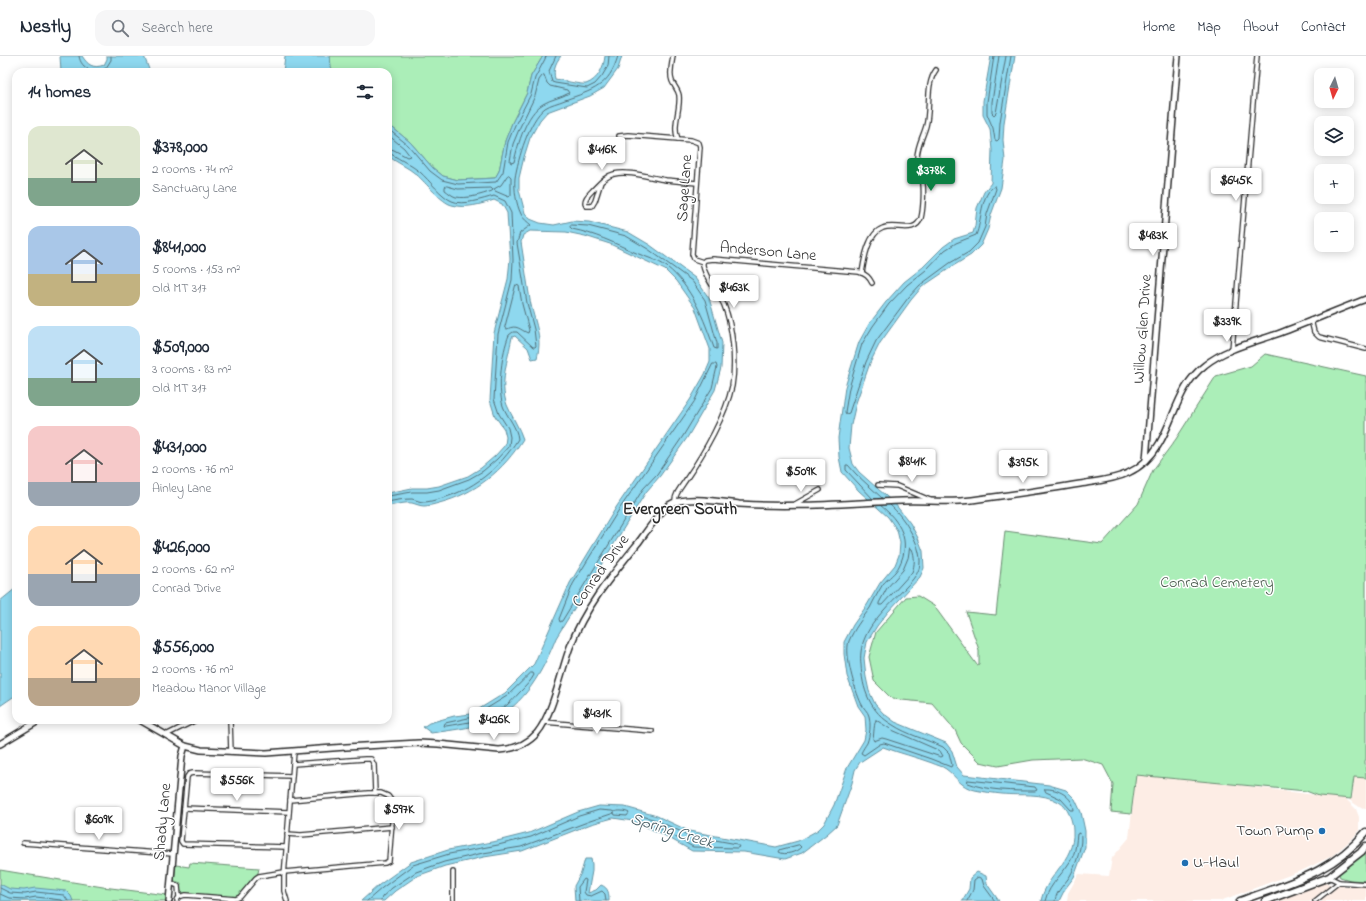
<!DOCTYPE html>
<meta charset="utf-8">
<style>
:root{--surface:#fff;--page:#f6f6f7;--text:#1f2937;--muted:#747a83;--line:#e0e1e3;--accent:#0b8043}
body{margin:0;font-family:"Indie Flower",sans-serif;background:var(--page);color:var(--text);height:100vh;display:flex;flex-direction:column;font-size:15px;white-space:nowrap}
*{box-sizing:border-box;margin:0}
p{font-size:13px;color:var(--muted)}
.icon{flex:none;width:22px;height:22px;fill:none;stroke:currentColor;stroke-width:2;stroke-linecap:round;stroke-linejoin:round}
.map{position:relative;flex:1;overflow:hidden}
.details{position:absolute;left:12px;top:12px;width:380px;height:656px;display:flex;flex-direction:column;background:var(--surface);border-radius:12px;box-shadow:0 2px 10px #0003}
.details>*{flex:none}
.needle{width:26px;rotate:185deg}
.buttons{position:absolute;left:1314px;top:12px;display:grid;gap:8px}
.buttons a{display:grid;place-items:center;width:40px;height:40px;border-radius:8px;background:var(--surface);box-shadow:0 2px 10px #0003;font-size:20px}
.price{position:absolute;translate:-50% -34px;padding:0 9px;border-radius:4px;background:#fff;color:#222;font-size:13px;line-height:26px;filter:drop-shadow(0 1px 2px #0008)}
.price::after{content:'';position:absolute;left:50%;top:24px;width:12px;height:9px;margin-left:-6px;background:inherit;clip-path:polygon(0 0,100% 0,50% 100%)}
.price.current{background:var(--accent);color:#fff}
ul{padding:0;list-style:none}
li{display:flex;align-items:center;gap:12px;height:100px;padding:0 16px}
li span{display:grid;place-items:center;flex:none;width:112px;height:80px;border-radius:12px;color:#555}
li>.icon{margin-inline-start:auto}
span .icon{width:48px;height:48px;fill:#fffc;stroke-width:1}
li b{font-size:17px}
h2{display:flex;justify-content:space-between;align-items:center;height:48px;padding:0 16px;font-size:17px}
header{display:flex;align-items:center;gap:24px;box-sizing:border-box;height:56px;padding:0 20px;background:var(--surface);border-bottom:1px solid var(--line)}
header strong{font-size:19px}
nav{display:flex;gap:22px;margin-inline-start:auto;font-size:14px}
.search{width:280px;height:36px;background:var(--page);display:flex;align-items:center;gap:10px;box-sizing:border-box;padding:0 14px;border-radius:12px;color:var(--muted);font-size:15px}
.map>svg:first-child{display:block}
.built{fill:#fdede5}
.green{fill:#abeeb8;stroke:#6b8c72}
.water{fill:#8ed8ef;stroke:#6693a1}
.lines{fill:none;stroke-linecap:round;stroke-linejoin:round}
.shore{stroke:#537079;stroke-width:1}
.street-casing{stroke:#2b2b2b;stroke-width:6}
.secondary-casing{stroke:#2b2b2b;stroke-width:8}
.highway-casing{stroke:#2b2b2b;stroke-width:9}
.street{stroke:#fff;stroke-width:3.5}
.secondary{stroke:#fff;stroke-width:5}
.highway{stroke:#fff;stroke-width:6}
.poi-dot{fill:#1f6fb2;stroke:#fff;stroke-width:1.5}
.labels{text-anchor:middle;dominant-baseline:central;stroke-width:3;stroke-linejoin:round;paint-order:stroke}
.street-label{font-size:16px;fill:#2b2b2b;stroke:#fff}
.park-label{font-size:16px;fill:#4b5c4e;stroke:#fff}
.poi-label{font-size:16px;fill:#2b2b2b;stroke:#fff;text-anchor:end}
.neighbourhood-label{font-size:17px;font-weight:bold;fill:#2b2b2b;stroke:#fff}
.water-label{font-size:17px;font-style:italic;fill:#495f66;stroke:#fff}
</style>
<header>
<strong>Nestly</strong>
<div class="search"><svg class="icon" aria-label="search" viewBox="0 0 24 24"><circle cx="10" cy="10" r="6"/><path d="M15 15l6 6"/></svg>Search here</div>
<nav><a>Home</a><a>Map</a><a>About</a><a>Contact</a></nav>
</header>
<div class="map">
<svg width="1366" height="845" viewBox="0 0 1366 845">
<rect width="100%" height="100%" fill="#fff"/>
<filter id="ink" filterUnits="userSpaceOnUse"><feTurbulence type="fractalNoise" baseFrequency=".025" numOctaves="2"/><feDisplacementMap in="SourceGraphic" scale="8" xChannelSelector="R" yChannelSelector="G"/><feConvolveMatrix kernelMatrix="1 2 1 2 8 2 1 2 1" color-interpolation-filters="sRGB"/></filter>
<g filter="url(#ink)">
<g class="built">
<polygon points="1136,719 1216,726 1346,743 1356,753 1359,761 1359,775 1352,783 1332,800 1303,814 1220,845 1067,845 1068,837 1079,818 1109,820 1112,802 1129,782"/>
<polygon points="1354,721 1366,722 1366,753 1361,752 1349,744 1352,742"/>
<polygon points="1324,827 1343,830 1366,830 1366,845 1274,845"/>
</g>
<g class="green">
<polygon points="330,0 543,0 531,20 527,37 512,67 505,85 499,115 495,122 458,124 443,120 433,112 410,86 388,68 388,16 333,16 331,12"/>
<polygon points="1265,298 1366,320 1366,703 1365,705 1366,722 1354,721 1351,743 1319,740 1306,735 1136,719 1131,758 1111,756 1113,728 1103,709 1081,702 1033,704 998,710 980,706 961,687 955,674 932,647 892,643 874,625 869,601 876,576 906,541 918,540 934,550 977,609 979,608 979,594 966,556 996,559 1005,475 1102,488 1138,448 1153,414 1176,383 1216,320 1251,310"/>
<polygon points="1366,795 1366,825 1350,824 1340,821 1339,819 1340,816"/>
<polygon points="190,807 259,812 258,817 253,821 238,840 232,841 183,837 180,834 181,827 174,825 176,809 189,811"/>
<polygon points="0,814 103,831 167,839 166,845 0,845"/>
</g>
<g class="water">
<path d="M60,0H82C88,9 93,13 104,9L107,3V0H144L150,16H61Z"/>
<polygon points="285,0 330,0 331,12 333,16 283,16"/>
<path d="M543,0H561C555,7 553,14 555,23C562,24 580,29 586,28C598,24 604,11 605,0H622L618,13L604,32L590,40L547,56L540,64L530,82L524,101L519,122V134L525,157L530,163L540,167L554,169L572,165L589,166L628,176L650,189L695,222L709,242L722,287L721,312L715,334L687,382L660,420L646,436L556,582C543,615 525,649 491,665C479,671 446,675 431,677L423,671L429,667L454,660L471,658L505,637L534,608L570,527L617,450L690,344L705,318L710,306V293L695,252L676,225L665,214L610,188L585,180L566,176L530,175L523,179L521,186C524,205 527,225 530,244C534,266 543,279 537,302L532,303L528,292L515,280L512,281C508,303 499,328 507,349C512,361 519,371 523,383C504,414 475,438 439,447C435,448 429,450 424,450C420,450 416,448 412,447C404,446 396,449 388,450V437L412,432H427L439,430L468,420L481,412L495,400L505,389L506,381L504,373L495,360L490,344L494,277L508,223L510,203L507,157L502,148L494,144C482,148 465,153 452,149C442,147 425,126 417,119C408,111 397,107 388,100V68L410,86L433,112L443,120L458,124L495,122L499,115L505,85L512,67L527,37L531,20Z"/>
<path d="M991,0H1015L1004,67L1003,84L1005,104L1001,132L991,159L988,173L981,189L971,199L953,210L922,231L911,244L880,287L870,307L856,347L851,369L849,392L853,408L859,416L895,448L910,467L918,482L923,495L924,512L920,521L888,556L877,570L867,586L864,602L866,621L869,635L875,648L883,657L895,666L946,687L952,695L957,711L964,719L1049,729L1066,734L1075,743L1081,756L1085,775V791L1074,821L1065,833L1059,845H1041C1046,819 1075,805 1073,775C1073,765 1068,751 1059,746C1042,736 1020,740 1002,738C993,737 984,736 975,734C960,731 957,721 946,713C942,710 936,709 932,707C916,701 899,697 883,691L860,706L855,714L852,727L837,769L827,778L802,797L785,803L744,796L692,795L662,778L633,765L613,762L591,768L522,795L484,801L445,810L417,820L395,835L384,845H361L379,829L411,806L448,794L497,785L529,777L578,756L599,750L625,751L657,760L689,775L776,791L798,785L818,774L824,768L834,749L847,712L864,684L866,674L865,660L858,650L847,620L844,598V586L853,569L867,549L880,527L895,509L899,499L900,487L897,474L888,461L859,435L842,416L839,401L838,382L845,331L859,286L869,268L886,246L904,226L923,211L943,191L954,183L973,177L975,170L977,152L984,136L991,127L992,94L990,73L983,59V45Z"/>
<polygon points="16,532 16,639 0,650 0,545"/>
<path d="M585,803H591L592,808V815L588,837L596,834L601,829C609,832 609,838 609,845H575L574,830L581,817Z"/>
<polygon points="977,816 986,820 987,828 999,845 962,845 969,833 970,822"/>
<polygon points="0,828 10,833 24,834 35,832 66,835 71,840 73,845 0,845"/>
</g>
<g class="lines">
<g class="shore">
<path d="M79,0C81,14 96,18 106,12L111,4V0"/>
<polyline points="556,0 549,15 552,26 555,27 587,32 595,28 602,20 608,10 609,0"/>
<polyline points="994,0 987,46 987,58 993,72 995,84 997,85 999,83 1000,66 1011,0"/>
<polyline points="999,0 992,46 992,57 994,59 996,57 1006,0"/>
<path d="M544,19L547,27L550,30L567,34L569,37C561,42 551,43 543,48C526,58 518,88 514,106L511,107L510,105L513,88L520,71L535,40L539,24L542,20Z"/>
<polyline points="388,73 408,89 430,115 442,124 458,128 496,126 503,116 508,86 515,69 531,38 535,22 545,3 546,0"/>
<polyline points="388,79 404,92 410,100 407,101 394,94 388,92"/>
<path d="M388,98H391C401,104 411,109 420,116C429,124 442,141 452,145C462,150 483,143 494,140L505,145L511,157L513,204L512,224L498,278L494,343L499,358L508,372L510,381L509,390L497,403L483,415L469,423L439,434L427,436H412L388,440"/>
<polygon points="509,119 511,121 511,139 509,141 495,135 494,133 501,129 507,120"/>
<path d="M447,130L458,133L491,132L493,134L492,135C481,139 467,143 456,141C452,140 448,136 445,134V131Z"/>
<path d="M995,130L996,133L987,158L985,171L978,187L969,196L950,207L920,229L908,242L876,285L866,306L849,357L846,358L845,356L849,332L862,288L873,270L889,248L907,229L926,214L945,194L956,187L976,179C982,166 980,137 995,130Z"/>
<path d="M572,169L588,170L626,180L648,193L692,225L705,244L717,287V293L714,292C704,263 692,231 667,211C658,204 645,201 634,196C612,186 596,178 572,173L570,171Z"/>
<path d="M516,229L519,230L522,248L529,274L528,277C520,274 517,268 507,273L505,272Z"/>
<polygon points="713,308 716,308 717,311 712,332 683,380 657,418 643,433 562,565 560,566 559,563 573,528 597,489 620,452 694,346"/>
<polyline points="873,443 846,414 846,409 848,409 856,418 882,442"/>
<path d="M388,446C396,444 404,443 412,443C416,444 420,446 424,446C429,446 435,444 439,443C472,435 500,412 518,383C517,371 507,361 503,350C497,331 502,296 509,279L513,276H517L533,291H535L536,290L534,273L527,247L517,187L520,177L531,169C528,166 523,163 521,158C516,148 514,133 515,122C518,103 529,64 545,52C551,48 558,47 565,44C593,34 609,31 618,0"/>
<path d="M880,449C900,465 912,485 899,510C896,517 888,522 883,528C878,536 874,544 870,552C862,563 854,573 849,585C844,599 855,634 861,647C863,652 868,655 869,660C871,668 870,679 867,687C865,690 863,693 861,697L864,699L880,688L884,687L931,703L951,711L952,709L949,697L943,691C928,684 906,678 893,669C870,656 862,633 861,608C860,601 861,591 864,584C868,573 876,563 884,554C893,543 915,525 919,513C925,493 904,461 890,449"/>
<path d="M910,492L912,493C915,500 915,509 912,516L882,549H879V547L887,532L903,514L908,502Z"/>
<path d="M531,617H533L534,619C531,625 525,631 520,636C495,664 481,664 446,670H444L445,667L473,661L507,640Z"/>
<path d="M876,664L892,674L940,695L943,700L941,701L886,683L882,682L874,685L873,683C874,677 874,667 876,664Z"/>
<path d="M968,724L1035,731L1037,734L1035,735C1013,735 988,735 968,727Z"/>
<path d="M1045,733C1058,732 1073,741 1074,754H1071L1061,743L1046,736Z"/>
<polygon points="642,760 656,764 688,779 737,788 739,791 737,792 693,791 663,774 640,764 639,761"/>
<path d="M799,789L801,791C797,796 785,800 779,796L780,794Z"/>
<polyline points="0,832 10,837 25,838 36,836 64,839 68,845"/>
<polyline points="0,838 9,842 25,843 36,841 61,844 63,845"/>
<path d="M367,845L382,832L413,809L449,798L498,789L531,781L579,760L599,754L612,755L614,756C618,754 626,755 629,757L627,760L615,759L614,757L590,765L521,791L483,797L444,806L416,816L392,832L382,841L381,845"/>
<polyline points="579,845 578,831 584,823 586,824 584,836 586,839 591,840 602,835 605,838 606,845"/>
<polyline points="967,845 973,834 974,824 978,821 982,823 984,830 995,845"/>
<path d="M1045,845C1049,827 1066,816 1073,800C1076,793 1076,785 1077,778L1080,777C1084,785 1075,812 1070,820C1065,828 1056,835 1055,845"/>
</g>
<g class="street-casing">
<g id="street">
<path d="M673,0C672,7 669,18 672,25C674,30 678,34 679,39C681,53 672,70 678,83"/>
<polyline points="619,80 628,79 691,84 699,87 700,91 692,198 694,203 703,206"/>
<path d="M601,126L595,145L592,150H586C583,144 588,139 592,135C598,129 605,120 614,118C629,114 651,122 666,124C677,125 687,126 697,127"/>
<path d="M862,217C864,204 868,177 883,172C895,167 915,179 921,162C923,154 924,137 923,128C922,119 917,111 917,102C917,90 923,81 926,70C931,52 925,29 936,14"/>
<polyline points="1311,264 1314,276 1319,281 1366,293"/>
<polyline points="1232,294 1257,0"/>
<polyline points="878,429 897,430 930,444"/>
<path d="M675,446C674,438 683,429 687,422C704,397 726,359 732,330C736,306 733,271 724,249C719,238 701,216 703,206L705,204L713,203L859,216C866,218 869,221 872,227"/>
<polyline points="795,448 820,434"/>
<polyline points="230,664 231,696"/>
<polyline points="544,666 652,675"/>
<polyline points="166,679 196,664"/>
<polyline points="293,708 365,703 371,703 374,709 375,737"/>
<polyline points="184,752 289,756"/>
<polyline points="287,778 301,779 392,771"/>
<polyline points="23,787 173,798"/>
<polyline points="286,791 183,788 181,785 187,721 189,718 193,717 292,720"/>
<polyline points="1329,821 1339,826"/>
<polyline points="171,827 178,830 179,841"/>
<path d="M177,845C178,840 182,840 186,839L236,843L240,841L256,822L259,820L284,816L385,807L389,805L393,753L391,744L388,740L381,737H368L290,744"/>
<polyline points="287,845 284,835 284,820 294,696"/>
<polyline points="453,845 453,816"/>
<polyline points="1315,845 1339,826 1366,828"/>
</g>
</g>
<g class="secondary-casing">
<g id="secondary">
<polyline points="1146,404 1178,0"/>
<path d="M140,664L185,690L201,694L266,697L346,691L419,687L438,688L499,694C513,693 527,689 537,677C553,658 561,615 570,591C585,551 612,519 638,487C647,475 658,458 669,449C682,439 722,446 739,448C793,452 847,447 902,445C925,444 949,447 972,444C1008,439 1044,434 1080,428C1096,425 1113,424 1128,417C1141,411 1152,400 1159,388C1175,361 1179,329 1205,309C1226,292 1255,286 1280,277C1309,266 1337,254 1366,243"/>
<polyline points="0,688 40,664"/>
<polyline points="169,845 182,700 185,690"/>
</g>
</g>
<g class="highway-casing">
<g id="highway">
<path d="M1240,845C1288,827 1331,818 1366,776"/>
<polyline points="1265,845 1329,821 1361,796 1366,790"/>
</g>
</g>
<use href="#street" class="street"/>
<use href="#secondary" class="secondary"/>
<use href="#highway" class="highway"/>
</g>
</g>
<g class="poi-dot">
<circle cx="1322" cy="775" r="4"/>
<circle cx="1185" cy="807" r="4"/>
</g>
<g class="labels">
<g class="street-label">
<text transform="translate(685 132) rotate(-86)">Sage Lane</text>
<text transform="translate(768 196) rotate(5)">Anderson Lane</text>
<text transform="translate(1143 273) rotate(-86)">Willow Glen Drive</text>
<text transform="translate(601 515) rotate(-54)">Conrad Drive</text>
<text transform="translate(163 766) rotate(-85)">Shady Lane</text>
</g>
<g class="park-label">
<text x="1217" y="527">Conrad Cemetery</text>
</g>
<g class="poi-label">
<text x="1314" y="775">Town Pump</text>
<text x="1193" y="807" text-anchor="start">U-Haul</text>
</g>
<g class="neighbourhood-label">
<text x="680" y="453">Evergreen South</text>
</g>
<g class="water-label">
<text transform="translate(672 775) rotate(17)">Spring Creek</text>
</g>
</g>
</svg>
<div class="buttons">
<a><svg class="needle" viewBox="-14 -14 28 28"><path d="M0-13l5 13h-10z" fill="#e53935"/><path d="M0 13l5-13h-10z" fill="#747a83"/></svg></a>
<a><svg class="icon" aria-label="layers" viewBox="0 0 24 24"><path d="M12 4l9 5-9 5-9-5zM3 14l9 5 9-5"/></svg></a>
<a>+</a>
<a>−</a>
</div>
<b class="price" style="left:602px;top:115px">$416K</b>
<b class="price current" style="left:931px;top:136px">$378K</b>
<b class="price" style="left:1236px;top:146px">$645K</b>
<b class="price" style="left:1153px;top:201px">$483K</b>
<b class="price" style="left:734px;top:253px">$463K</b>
<b class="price" style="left:1227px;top:287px">$339K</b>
<b class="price" style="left:912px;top:427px">$841K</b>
<b class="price" style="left:1023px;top:428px">$395K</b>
<b class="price" style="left:801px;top:437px">$509K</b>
<b class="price" style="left:597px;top:679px">$431K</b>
<b class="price" style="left:494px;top:685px">$426K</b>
<b class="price" style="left:237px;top:746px">$556K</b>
<b class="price" style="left:399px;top:775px">$597K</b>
<b class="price" style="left:99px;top:785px">$609K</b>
<section class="details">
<h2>14 homes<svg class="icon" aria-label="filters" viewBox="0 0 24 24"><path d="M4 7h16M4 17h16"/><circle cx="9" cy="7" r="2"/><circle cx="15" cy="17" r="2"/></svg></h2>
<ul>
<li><span style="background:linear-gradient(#dfe7d0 65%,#7fa58c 0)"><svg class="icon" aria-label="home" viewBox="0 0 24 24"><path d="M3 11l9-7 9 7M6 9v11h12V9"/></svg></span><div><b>$378,000</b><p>2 rooms · 74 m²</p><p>Sanctuary Lane</p></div></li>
<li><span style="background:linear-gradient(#a9c7e8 60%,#c2b280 0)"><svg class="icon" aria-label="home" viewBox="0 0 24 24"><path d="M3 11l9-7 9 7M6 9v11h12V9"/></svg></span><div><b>$841,000</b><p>5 rooms · 153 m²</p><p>Old MT 317</p></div></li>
<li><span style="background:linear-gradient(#bfe0f5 65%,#7fa58c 0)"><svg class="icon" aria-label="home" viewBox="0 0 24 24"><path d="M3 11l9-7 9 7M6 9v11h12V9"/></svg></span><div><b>$509,000</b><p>3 rooms · 83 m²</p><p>Old MT 317</p></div></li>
<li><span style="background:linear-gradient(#f6c9c9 70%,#9aa5b1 0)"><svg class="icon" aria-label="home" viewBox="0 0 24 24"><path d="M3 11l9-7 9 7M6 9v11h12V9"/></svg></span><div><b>$431,000</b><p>2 rooms · 76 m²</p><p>Ainley Lane</p></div></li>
<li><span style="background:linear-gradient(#ffd9b3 60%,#9aa5b1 0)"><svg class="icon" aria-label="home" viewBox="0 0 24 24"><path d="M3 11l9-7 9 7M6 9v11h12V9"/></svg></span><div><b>$426,000</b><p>2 rooms · 62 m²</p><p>Conrad Drive</p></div></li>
<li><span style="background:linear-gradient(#ffd9b3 65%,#b9a48a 0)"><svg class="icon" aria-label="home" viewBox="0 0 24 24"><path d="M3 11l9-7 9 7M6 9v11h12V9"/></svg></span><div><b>$556,000</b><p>2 rooms · 76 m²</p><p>Meadow Manor Village</p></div></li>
</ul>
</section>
</div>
